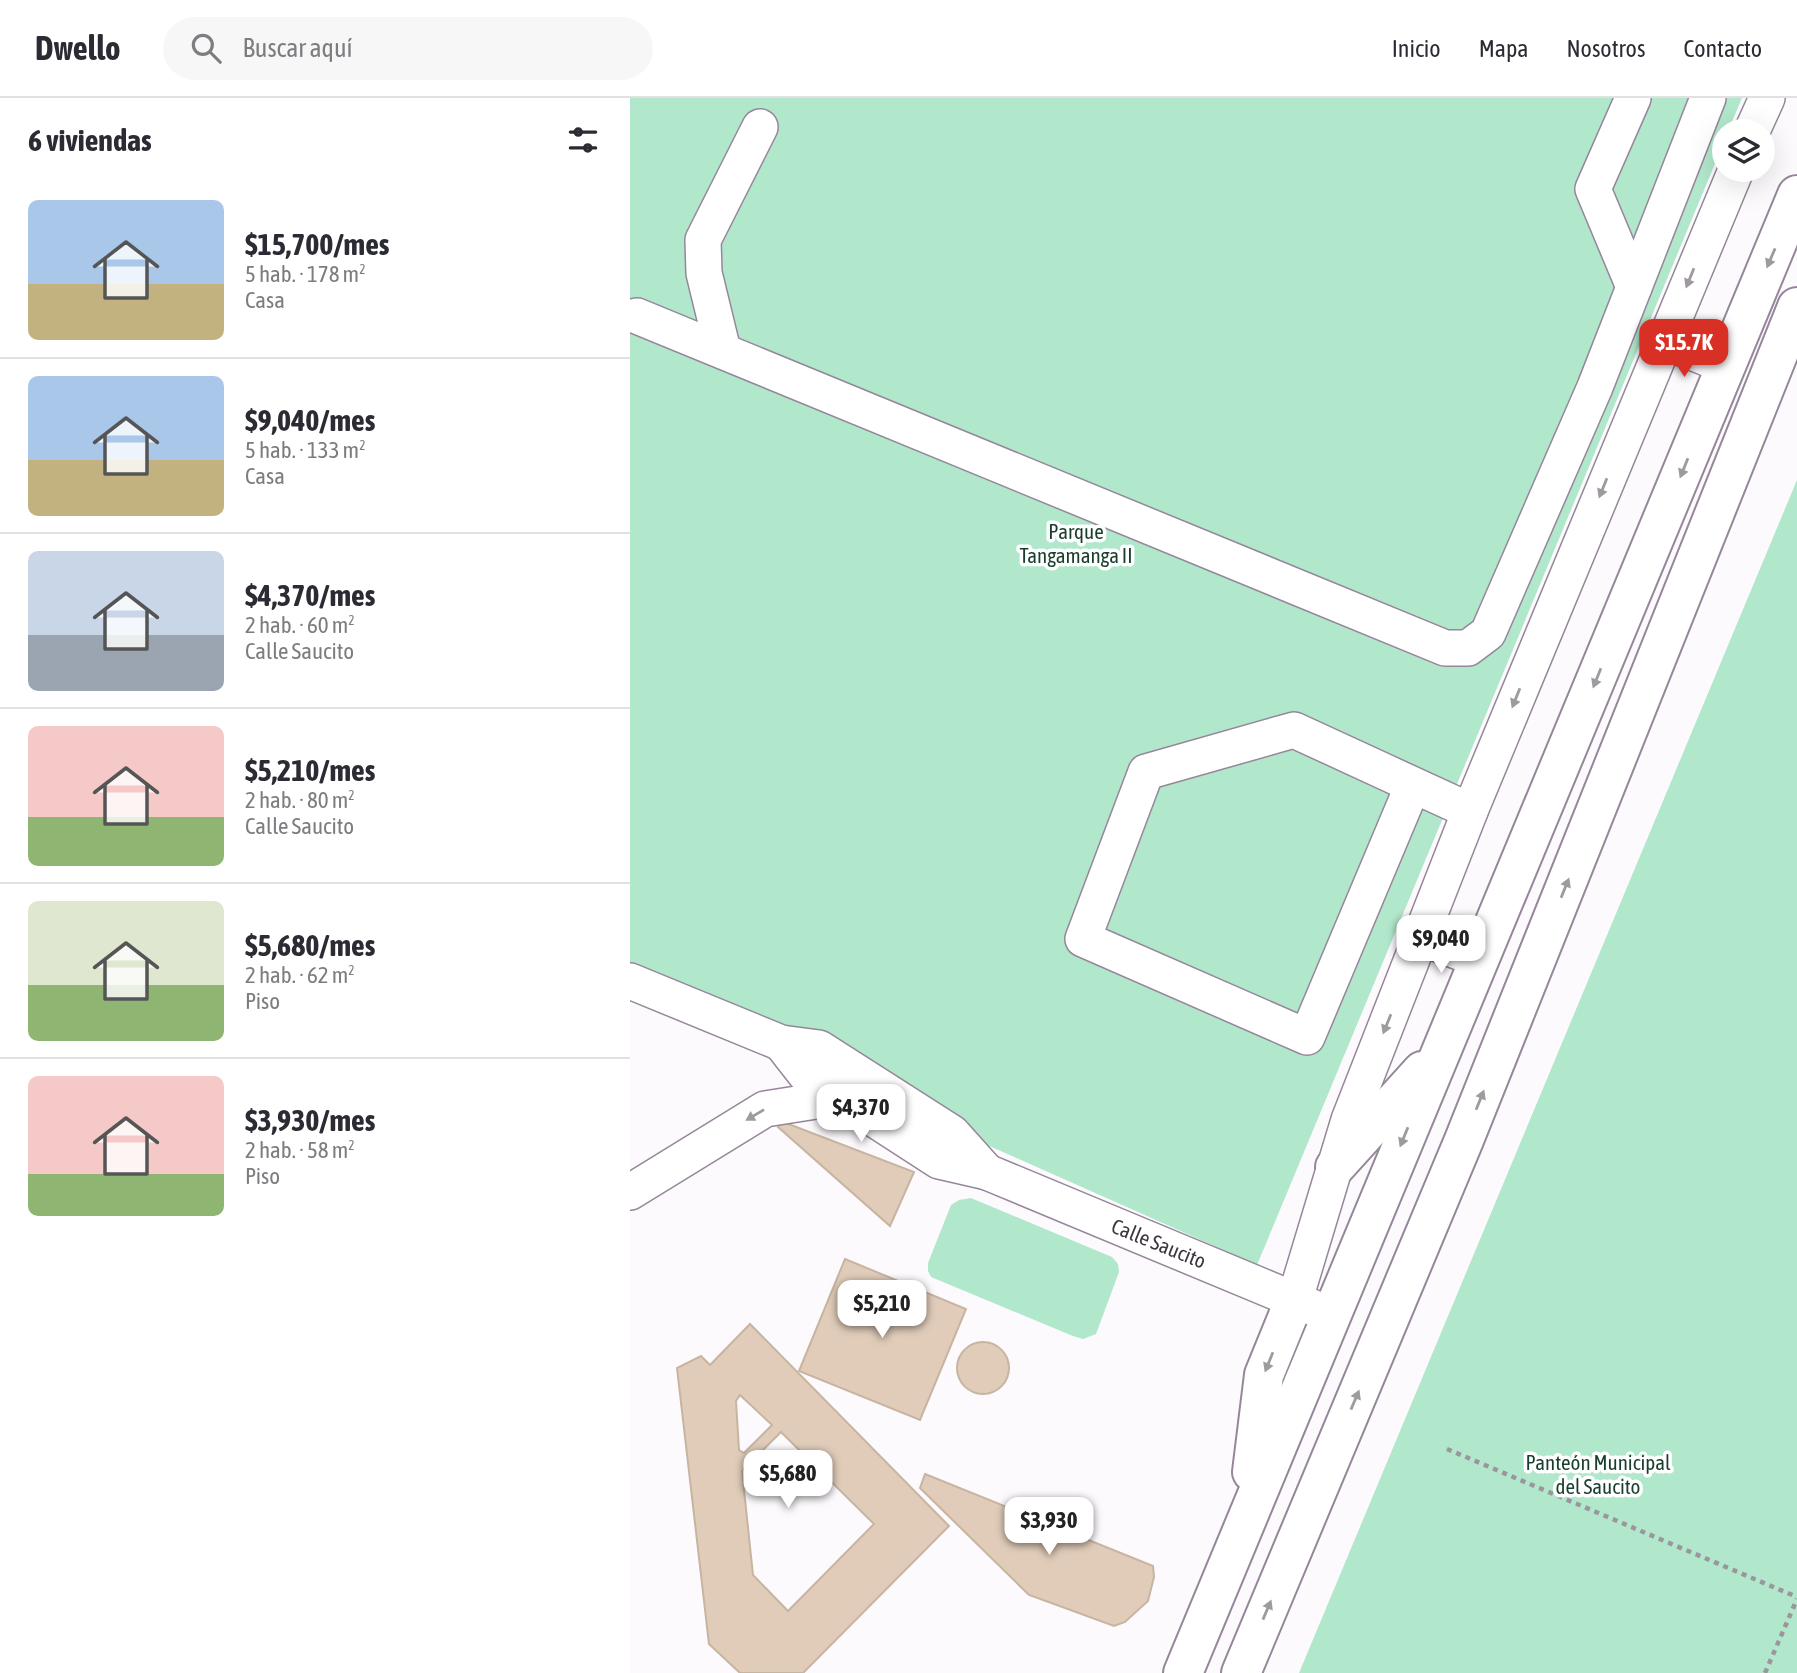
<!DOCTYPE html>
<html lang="es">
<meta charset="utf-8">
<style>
:root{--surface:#fff;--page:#f7f7f7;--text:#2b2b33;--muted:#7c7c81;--line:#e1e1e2;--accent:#d93025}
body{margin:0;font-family:"Asap Condensed",sans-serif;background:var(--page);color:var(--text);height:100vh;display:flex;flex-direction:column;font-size:26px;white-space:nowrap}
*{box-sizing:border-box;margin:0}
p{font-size:23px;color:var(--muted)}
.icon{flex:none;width:38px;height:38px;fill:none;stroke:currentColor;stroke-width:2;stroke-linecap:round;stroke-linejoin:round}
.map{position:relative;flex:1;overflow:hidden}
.drawer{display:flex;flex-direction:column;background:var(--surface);width:630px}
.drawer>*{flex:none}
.fabs{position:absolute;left:1082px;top:21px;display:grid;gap:14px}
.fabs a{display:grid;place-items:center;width:63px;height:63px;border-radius:50%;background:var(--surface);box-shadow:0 7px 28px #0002;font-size:35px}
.price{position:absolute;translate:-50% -60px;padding:0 16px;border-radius:14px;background:#fff;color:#222;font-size:23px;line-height:46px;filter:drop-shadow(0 2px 4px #0008)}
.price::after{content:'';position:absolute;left:50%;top:42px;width:21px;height:16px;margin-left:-10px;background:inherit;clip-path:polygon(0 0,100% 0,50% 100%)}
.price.current{background:var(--accent);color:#fff}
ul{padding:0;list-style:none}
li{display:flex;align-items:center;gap:21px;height:175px;padding:0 28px}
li+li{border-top:2px solid var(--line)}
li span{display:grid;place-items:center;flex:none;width:196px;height:140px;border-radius:10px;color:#555}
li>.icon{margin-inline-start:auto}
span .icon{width:84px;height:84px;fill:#fffc;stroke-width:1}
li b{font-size:30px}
h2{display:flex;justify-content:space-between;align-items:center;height:84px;padding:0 28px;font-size:30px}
header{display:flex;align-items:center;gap:42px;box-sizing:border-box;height:98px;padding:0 35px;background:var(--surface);border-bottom:2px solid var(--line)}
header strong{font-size:33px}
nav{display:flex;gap:38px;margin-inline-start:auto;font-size:24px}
.search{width:490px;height:63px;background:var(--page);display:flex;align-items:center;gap:18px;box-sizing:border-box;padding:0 24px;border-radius:38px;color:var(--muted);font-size:26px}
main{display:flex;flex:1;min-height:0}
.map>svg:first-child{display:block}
.green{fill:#b1e7cb}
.building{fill:#e0ccb9;stroke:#c7b4a1;stroke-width:2;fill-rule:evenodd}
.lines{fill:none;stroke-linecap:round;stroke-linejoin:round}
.minor-casing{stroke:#96869a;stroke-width:38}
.major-casing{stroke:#96869a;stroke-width:42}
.path{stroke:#9b969d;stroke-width:4.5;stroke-dasharray:5 5;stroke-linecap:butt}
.minor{stroke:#fff;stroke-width:35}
.major{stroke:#fff;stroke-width:38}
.oneway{fill:#9e9a9f}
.labels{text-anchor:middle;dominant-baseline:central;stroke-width:7;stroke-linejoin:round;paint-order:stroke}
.park-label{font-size:21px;fill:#1a3e2e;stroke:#fff}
.street-label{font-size:21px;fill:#3d363f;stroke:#fff}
</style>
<header>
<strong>Dwello</strong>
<div class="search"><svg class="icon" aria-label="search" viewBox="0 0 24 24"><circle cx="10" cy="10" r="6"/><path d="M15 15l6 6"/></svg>Buscar aquí</div>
<nav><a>Inicio</a><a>Mapa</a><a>Nosotros</a><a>Contacto</a></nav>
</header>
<main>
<section class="drawer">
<h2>6 viviendas<svg class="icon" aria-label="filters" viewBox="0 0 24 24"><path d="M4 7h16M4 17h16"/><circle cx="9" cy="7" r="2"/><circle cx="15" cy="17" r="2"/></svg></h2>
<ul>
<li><span style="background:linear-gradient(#a9c7e8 60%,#c2b280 0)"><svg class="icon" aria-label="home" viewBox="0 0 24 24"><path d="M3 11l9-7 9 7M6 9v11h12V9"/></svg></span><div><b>$15,700/mes</b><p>5 hab. · 178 m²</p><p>Casa</p></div></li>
<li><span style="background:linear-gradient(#a9c7e8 60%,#c2b280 0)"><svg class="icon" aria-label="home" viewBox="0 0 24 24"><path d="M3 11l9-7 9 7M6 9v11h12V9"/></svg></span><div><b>$9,040/mes</b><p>5 hab. · 133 m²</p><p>Casa</p></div></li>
<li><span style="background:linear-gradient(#c9d6e8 60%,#9aa5b1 0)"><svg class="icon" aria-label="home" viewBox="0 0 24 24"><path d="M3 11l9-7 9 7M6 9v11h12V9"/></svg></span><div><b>$4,370/mes</b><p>2 hab. · 60 m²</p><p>Calle Saucito</p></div></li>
<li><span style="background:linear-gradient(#f6c9c9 65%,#8fb573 0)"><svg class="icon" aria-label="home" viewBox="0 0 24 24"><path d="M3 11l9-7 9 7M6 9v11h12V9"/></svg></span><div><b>$5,210/mes</b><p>2 hab. · 80 m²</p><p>Calle Saucito</p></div></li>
<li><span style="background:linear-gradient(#dfe7d0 60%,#8fb573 0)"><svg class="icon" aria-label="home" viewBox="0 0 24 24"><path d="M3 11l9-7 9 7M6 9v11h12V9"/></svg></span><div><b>$5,680/mes</b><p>2 hab. · 62 m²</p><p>Piso</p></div></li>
<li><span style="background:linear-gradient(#f6c9c9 70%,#8fb573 0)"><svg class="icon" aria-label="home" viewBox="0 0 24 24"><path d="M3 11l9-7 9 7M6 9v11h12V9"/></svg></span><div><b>$3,930/mes</b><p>2 hab. · 58 m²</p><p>Piso</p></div></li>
</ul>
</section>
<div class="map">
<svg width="1167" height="1575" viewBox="0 0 1167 1575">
<rect width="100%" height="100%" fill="#fdfafe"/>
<g class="green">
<polygon points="0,0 1112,0 1098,33 1094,33 1094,44 627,1167 0,888"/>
<polygon points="1167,382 1167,1575 669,1575"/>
<polygon points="341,1100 482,1159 488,1166 489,1174 466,1236 453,1241 443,1238 301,1179 298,1173 298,1165 321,1107 329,1102"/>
</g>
<g class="building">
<polygon points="151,1025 156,1025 284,1074 260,1128 148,1029"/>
<polygon points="215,1161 336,1211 290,1322 169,1273"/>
<path d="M120,1226L319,1428L173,1575H110L79,1546L47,1270L71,1258L80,1267ZM110,1297L142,1327L114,1355L109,1352L106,1303ZM151,1334L244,1426L158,1513L123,1477L112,1373Z"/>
<circle cx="353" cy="1270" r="26"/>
<polygon points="295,1376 523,1468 524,1479 518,1503 495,1524 484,1528 399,1497 290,1390"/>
</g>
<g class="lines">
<g class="minor-casing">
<g id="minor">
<polyline points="1003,0 963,91 1004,189"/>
<polyline points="1122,33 1137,0"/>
<polyline points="7,218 815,550 838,550 858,535 965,289 1078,0"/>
<polyline points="1034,243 1096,268"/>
<polyline points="93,253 74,175 73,142 130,29"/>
<path d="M783,687L677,939L453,841L516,674L664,632C723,659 781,686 840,713"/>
<polyline points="792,840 850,862"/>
<polyline points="0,883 151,945 189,950 322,1035 357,1074"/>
<polyline points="151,945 176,977 309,1063 357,1074 684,1210"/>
<polyline points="0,1094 135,1011 218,998"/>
<polyline points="665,1201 719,1022 840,713 1106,72"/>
</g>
</g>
<g class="major-casing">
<g id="major">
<polyline points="705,1069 792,973"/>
<polyline points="622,1374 634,1277 665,1201"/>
<polyline points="553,1575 1167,97"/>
<polyline points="611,1575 834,1042 1167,209"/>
</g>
</g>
<g class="path">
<polyline points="817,1351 1167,1499"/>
<polyline points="1135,1575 1167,1501"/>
</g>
<use href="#minor" class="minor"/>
<use href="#major" class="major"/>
</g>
<defs><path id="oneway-solid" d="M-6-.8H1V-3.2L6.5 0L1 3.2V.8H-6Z" transform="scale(1.75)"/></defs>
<g class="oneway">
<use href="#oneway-solid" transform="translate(1141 160) rotate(113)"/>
<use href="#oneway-solid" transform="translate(1060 180) rotate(112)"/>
<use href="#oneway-solid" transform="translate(1054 370) rotate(112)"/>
<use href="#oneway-solid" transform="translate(973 390) rotate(112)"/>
<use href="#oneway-solid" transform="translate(967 580) rotate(112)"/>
<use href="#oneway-solid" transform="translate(886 600) rotate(112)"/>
<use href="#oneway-solid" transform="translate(935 790) rotate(-68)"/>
<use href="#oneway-solid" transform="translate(757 926) rotate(112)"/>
<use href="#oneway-solid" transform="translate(850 1002) rotate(-68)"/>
<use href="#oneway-solid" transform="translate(125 1017) rotate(149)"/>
<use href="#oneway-solid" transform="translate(774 1039) rotate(112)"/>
<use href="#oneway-solid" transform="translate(639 1264) rotate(112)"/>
<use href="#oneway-solid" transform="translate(725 1302) rotate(-67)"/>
<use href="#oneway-solid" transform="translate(637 1512) rotate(-67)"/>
</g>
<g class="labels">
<g class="park-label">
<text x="446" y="433">Parque<tspan x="446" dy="24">Tangamanga II</tspan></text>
<text x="968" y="1364">Panteón Municipal<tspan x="968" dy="24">del Saucito</tspan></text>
</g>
<g class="street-label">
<text transform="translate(529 1145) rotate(22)">Calle Saucito</text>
</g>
</g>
</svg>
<div class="fabs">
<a><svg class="icon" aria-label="layers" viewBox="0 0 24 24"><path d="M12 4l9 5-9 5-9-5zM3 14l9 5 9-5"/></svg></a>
</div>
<b class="price current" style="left:1054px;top:281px">$15.7K</b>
<b class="price" style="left:811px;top:877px">$9,040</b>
<b class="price" style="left:231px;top:1046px">$4,370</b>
<b class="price" style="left:252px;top:1242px">$5,210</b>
<b class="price" style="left:158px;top:1412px">$5,680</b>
<b class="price" style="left:419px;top:1459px">$3,930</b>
</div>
</main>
